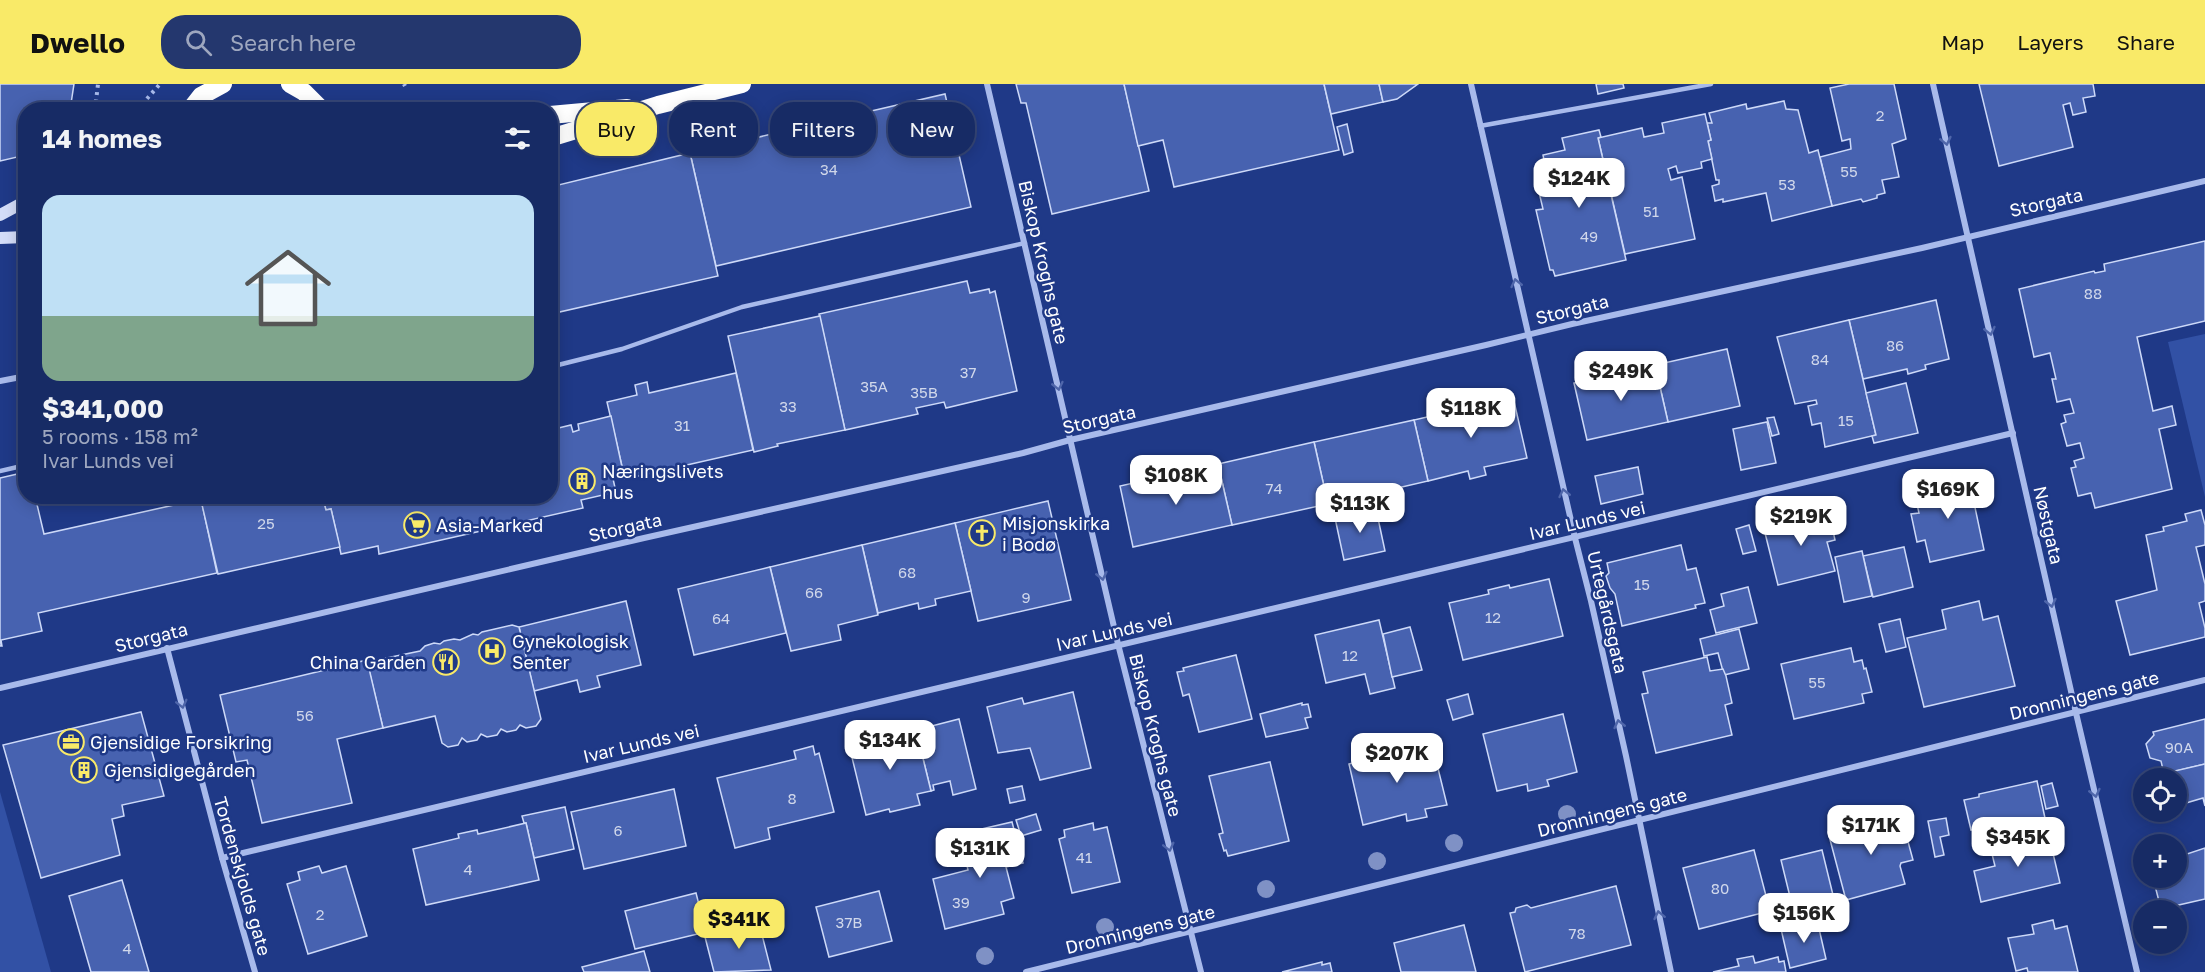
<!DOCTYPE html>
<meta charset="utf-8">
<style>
:root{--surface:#172b65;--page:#24376e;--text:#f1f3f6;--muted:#9ea7bf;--line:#364779;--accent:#f9ea68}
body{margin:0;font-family:"Golos Text",sans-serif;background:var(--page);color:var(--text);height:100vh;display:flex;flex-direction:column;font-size:22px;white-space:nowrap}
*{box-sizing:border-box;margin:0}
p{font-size:20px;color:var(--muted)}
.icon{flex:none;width:33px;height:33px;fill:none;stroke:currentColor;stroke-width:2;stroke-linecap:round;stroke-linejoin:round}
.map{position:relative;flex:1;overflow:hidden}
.side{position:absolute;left:18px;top:18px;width:540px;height:402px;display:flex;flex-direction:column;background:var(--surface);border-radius:24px;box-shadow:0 3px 15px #0003,0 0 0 2px var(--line)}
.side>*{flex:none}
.banner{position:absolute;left:576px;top:18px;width:570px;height:54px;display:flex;gap:12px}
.buttons{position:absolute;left:2133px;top:684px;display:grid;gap:12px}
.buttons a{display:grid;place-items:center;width:54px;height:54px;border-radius:50%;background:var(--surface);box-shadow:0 3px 15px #0003,0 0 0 2px var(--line);font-size:30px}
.price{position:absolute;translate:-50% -51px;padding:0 14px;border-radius:12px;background:#fff;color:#222;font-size:20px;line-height:39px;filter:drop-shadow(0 2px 3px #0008)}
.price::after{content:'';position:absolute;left:50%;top:36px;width:18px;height:14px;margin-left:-9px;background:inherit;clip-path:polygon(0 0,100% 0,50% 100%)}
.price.current{background:var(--accent);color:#111}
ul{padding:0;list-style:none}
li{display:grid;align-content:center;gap:12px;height:318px;padding:0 24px}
li span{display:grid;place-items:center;height:186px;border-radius:18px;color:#555}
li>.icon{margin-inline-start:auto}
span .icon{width:108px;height:108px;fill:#fffc;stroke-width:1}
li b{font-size:26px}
h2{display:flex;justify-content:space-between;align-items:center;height:72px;padding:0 24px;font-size:26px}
.pill{padding:0 21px;border-radius:24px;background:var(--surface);box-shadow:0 3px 15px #0003,0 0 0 2px var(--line);font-size:21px;line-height:54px}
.pill.current{background:var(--accent);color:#111}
header{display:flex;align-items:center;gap:36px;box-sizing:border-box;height:84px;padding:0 30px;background:var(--accent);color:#111}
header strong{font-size:28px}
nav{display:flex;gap:33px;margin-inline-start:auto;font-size:21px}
.search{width:420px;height:54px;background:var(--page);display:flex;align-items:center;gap:15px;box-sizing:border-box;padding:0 21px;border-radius:24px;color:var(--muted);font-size:22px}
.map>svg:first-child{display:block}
.green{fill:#3251a5}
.building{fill:#4762b0;stroke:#cdd9f8;stroke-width:1.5}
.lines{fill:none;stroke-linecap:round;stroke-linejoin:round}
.path{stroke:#a8baeb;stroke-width:4;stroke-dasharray:3 4.5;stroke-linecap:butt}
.lane{stroke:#a8baeb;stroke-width:4.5}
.street{stroke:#a8baeb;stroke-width:6}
.secondary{stroke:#d4ddf8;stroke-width:12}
.highway{stroke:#fff;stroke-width:18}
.tree{fill:#7f91c5}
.oneway{stroke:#4f66aa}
.labels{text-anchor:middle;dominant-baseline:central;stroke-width:5;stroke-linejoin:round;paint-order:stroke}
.number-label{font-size:15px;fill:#d1d8eb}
.street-label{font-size:18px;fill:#fff;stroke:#1f3987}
.poi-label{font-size:18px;fill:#fff;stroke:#1f3987;text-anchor:start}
</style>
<header>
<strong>Dwello</strong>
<div class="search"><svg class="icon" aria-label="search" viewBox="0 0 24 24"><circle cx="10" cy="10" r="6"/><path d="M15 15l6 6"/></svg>Search here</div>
<nav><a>Map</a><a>Layers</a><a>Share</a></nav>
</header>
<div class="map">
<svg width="2205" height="888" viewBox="0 0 2205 888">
<rect width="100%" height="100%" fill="#1f3987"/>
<g class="green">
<polygon points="2205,250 2205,413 2168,258"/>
<polygon points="0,708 51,888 0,888"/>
</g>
<g class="building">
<polygon points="0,0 74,0 70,26 26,26 26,71 0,77"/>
<polygon points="1016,0 1124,0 1149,107 1052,130 1026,19 1021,19"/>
<polygon points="1124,0 1324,0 1339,66 1174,103 1163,56 1138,62"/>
<polygon points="1324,0 1379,0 1383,18 1331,30"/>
<polygon points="1379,0 1418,0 1397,15 1383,18"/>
<polygon points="1596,0 1623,0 1624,4 1598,10"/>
<polygon points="1849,0 1894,0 1906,55 1892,60 1899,93 1882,96 1885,109 1877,111 1877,114 1863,118 1861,115 1832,122 1820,73 1851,65 1850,55 1842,57 1830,4"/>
<polygon points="1979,0 2093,0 2095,12 2083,14 2086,28 2073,31 2070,19 2063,21 2073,63 1999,82"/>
<polygon points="945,10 971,123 716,182 690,69"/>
<polygon points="1784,17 1786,25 1798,26 1809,69 1818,66 1832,122 1772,137 1766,109 1723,118 1723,115 1715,117 1712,102 1719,100 1719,96 1716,96 1708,57 1711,56 1707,39 1712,39 1709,29 1746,20 1747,25"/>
<polygon points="1705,30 1711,56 1708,57 1712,75 1701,78 1702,84 1678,89 1676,82 1668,85 1671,96 1682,93 1695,155 1625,170 1598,54 1642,44 1644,53 1664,49 1662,39"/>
<polygon points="1347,40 1353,68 1344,71 1337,43"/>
<polygon points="1599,46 1601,53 1598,54 1626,176 1555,192 1553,186 1550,186 1536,126 1543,125 1539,108 1550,106 1543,71 1565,66 1562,54"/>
<polygon points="690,69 718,192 555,229 550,209 550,103"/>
<polygon points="2205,157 2205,237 2137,253 2153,327 2172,322 2176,341 2159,345 2172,405 2095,424 2091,409 2078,412 2071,384 2076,383 2074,377 2084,374 2080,359 2067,362 2061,340 2066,338 2064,331 2074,329 2070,315 2057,318 2052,295 2056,295 2050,269 2034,273 2019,205 2094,187 2095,189 2105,187 2104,180"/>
<polygon points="967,197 970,209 989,205 990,209 995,207 1017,307 946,324 944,318 916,324 918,330 845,346 819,230"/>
<polygon points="1936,216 1949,275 1925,281 1926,285 1908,290 1907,285 1863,295 1849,236"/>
<polygon points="820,232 845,346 777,360 778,362 754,368 728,252"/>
<polygon points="1849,236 1876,351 1825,363 1821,339 1812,341 1808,322 1817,320 1816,316 1795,320 1777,253"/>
<polygon points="1727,265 1740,322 1668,338 1655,281"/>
<polygon points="1655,281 1668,338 1587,356 1574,299"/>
<polygon points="736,289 753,366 625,395 607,318 637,311 635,301 647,298 649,309"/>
<polygon points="1906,299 1918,349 1874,359 1872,352 1876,351 1866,309"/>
<polygon points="1513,313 1527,374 1484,383 1486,391 1470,395 1468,387 1428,397 1414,336"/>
<polygon points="611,332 622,383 611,386 616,408 581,416 583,424 379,470 378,462 341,470 331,425 326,426 324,419 329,417 328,412 550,412 550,346 571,341 573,348 579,346 578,340"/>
<polygon points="1774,333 1779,350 1772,352 1767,334"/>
<polygon points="1414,336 1428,397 1328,420 1314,358"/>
<polygon points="1767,338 1776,379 1741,386 1733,345"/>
<polygon points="1314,358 1328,420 1232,441 1218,380"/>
<polygon points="1218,380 1232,441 1133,463 1120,402"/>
<polygon points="1638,383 1643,410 1601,420 1595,392"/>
<polygon points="26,388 26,412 35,412 44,450 201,415 217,489 38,529 42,547 1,556 2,562 0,562 0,394"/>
<polygon points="1960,393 1964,396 1969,395 1984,466 1930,478 1925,456 1917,458 1911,430 1919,429 1914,407 1943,401 1945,396"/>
<polygon points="200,412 328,412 329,417 324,419 326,426 331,425 340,463 218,490"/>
<polygon points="1048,417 1071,516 978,537 955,439"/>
<polygon points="1376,425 1385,467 1344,476 1335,434"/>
<polygon points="2201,426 2205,441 2205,461 2196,463 2205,500 2205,517 2199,519 2205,544 2205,553 2130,571 2116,517 2157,506 2146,451 2164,447 2163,443 2187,437 2185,430"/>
<polygon points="1820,427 1821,431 1829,429 1835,456 1827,458 1835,487 1778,501 1763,441"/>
<polygon points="955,439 971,507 935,515 936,521 919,525 918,519 878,529 862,461"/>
<polygon points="1749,441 1756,467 1743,470 1736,445"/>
<polygon points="862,461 878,531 838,541 841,556 791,567 770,483"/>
<polygon points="1681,461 1687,486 1696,484 1705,519 1695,521 1696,524 1622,542 1615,510 1610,504 1606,492 1609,489 1607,479"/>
<polygon points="1904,463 1913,503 1873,513 1863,472"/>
<polygon points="1862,467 1872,512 1844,518 1835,473"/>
<polygon points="770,483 786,549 694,571 678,505"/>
<polygon points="1549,495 1563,552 1463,576 1449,519 1489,510 1488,506 1509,501 1510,504"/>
<polygon points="1748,503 1757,539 1716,549 1710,526 1724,522 1721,510"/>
<polygon points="626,517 641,581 597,592 600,603 580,608 577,596 534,607 519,543"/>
<polygon points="1979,517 1983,536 1998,532 2015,602 1924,623 1907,554 1946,545 1942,526"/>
<polygon points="1900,535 1906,563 1886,568 1879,540"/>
<polygon points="1379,536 1395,604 1370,610 1365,590 1326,599 1315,551"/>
<polygon points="512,541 519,543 541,635 536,642 526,644 520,641 516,646 507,648 501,645 497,651 487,653 481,650 477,656 467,658 462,654 458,661 448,663 442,659 435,632 383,644 367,578 420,567 425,562 434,559 440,560 444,557 454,555 460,556 473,550 478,551 482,548"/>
<polygon points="1410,543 1422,586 1392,593 1383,550"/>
<polygon points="1739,545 1749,585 1724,591 1718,569 1704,572 1700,555"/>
<polygon points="1851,564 1854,578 1862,576 1864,585 1866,584 1872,608 1862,610 1864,619 1794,635 1781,580"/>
<polygon points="1236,571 1252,635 1199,648 1189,610 1183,612 1177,588 1184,587 1183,584"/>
<polygon points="1707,573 1710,587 1723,585 1726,592 1732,619 1725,621 1732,651 1656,669 1642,610 1648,609 1643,588"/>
<polygon points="367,576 383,644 337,655 352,719 262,739 247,676 236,678 220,611"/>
<polygon points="1073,608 1091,684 1040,696 1030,664 998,669 987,623 1022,614 1024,620"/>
<polygon points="1468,610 1473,630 1453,636 1447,616"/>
<polygon points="1302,619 1302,621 1308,620 1311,633 1305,634 1308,644 1266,653 1260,630"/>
<polygon points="141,628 164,712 122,721 124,732 112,735 120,771 41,794 3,661"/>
<polygon points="1563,630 1577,688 1547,696 1549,702 1528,707 1527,700 1497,707 1483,650"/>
<polygon points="959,635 976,705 953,711 950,697 933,701 934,706 931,707 916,646"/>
<polygon points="2205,635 2205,680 2164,690 2161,677 2150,674 2146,660 2154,651 2153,648"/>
<polygon points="899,645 900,649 916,646 931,707 917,710 920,721 890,728 889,725 866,731 848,657"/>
<polygon points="1432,660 1447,721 1425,725 1427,733 1407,737 1406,730 1363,741 1349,680 1356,678 1355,672 1376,667 1377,673"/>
<polygon points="813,662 815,671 819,669 834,728 768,744 770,755 735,764 717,694 796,675 794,667"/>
<polygon points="1270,678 1289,757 1228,772 1226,766 1224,767 1219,750 1223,749 1209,692"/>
<polygon points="2205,680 2205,722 2203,714 2186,719 2183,706 2176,708 2176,694 2168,694 2166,689"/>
<polygon points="2037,697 2048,748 1990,762 1986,743 1971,746 1964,716 1979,713 1979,710"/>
<polygon points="2052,699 2058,722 2046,725 2041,702"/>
<polygon points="1022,702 1025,716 1010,719 1007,705"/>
<polygon points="674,705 686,762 584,785 571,728"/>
<polygon points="565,723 574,765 534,774 526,739 524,739 522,732"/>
<polygon points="1036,730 1041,746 1021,752 1016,736"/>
<polygon points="1889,732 1890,735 1901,732 1913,776 1901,779 1900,782 1905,800 1846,816 1828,748"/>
<polygon points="1946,734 1949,751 1940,753 1944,771 1935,773 1928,737"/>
<polygon points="1012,738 1023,779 1006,783 1014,814 1001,818 1004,830 945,845 933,795 968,786 964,768 981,764 977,746"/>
<polygon points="526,739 539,796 426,821 413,765 459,754 458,750 477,746 478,750"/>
<polygon points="1093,739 1094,746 1107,743 1120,798 1072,809 1059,755 1065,753 1064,746"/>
<polygon points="2048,748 2060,799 1981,818 1974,787 1995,782 1990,762"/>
<polygon points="2205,764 2205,815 2161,825 2153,794 2176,794 2176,765 2178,773"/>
<polygon points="1754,766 1770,827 1699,845 1683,784"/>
<polygon points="1822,766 1833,811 1792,821 1781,776"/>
<polygon points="319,782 322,789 346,782 367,852 308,870 287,800 300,796 298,788"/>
<polygon points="122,796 149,888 91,888 69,812"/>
<polygon points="1616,802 1631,861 1525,888 1510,829 1515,828 1516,824 1527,821 1531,824"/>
<polygon points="879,807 892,857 829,873 816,823"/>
<polygon points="696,809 706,848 635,865 625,827"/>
<polygon points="1817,836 1826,875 1790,884 1781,845"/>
<polygon points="2053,836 2055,845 2067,842 2078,888 2028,888 2027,884 2016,887 2008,854 2034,850 2032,841"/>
<polygon points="759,839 771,886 714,888 705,853"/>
<polygon points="1464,841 1476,888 1401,888 1394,859"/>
<polygon points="644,867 650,888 584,888 582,883"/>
<polygon points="1753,872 1755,879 1778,873 1779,878 1784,877 1786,888 1713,888 1739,882 1737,875"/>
<polygon points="1322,878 1322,881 1330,879 1332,888 1282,888"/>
</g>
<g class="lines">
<g class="path">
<polyline points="404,0 405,2"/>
<polyline points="95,26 98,0"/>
<polyline points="137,26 160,0"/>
</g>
<g class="lane">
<polyline points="1480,42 1711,0"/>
<polyline points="550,283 622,265 742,223 1025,159"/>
<polyline points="0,387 26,381"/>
</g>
<g class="street">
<polyline points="987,0 1118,560 1201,888"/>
<polyline points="1471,0 1575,454 1591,517 1626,672 1671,888"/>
<polyline points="1933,0 2076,629 2137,888"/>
<polyline points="0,297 26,292"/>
<polyline points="167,564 222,774 255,888"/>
<polyline points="0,604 644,454 1023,369 1070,356 1486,261 1572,240 1922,164 2205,97"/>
<polyline points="222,774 2013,349"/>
<polyline points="1026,888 2205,596"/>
</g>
<g class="secondary">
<polyline points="0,131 26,117"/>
<polyline points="0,154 26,153"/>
</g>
<g class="highway">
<polyline points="290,0 304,8 322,26"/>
<polyline points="190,26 201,12 223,0"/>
<polyline points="550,31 627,24"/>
<polyline points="550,54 658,21 742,0"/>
</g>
</g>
<g class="tree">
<circle cx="1567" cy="730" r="9"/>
<circle cx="1454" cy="759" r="9"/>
<circle cx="1377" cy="777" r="9"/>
<circle cx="1266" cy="805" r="9"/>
<circle cx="1105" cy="843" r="9"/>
<circle cx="985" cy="872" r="9"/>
</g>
<defs><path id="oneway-chevron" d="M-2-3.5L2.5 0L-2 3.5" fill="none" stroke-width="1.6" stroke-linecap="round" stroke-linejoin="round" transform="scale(1.5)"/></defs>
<g class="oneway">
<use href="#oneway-chevron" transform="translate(1946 57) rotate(77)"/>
<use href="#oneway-chevron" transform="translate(1516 199) rotate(-103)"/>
<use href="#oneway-chevron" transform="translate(1990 247) rotate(77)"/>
<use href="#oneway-chevron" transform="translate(1058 302) rotate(77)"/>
<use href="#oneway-chevron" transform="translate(1564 409) rotate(-103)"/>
<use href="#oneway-chevron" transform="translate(1102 492) rotate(77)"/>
<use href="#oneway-chevron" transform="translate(2051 519) rotate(77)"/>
<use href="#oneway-chevron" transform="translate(182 620) rotate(76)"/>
<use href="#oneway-chevron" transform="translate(1619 640) rotate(-103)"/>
<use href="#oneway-chevron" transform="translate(2095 709) rotate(77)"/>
<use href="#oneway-chevron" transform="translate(1169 763) rotate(76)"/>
<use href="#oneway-chevron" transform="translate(1659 831) rotate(-102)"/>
</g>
<defs>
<g id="building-ring" transform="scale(1.35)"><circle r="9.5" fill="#1f3987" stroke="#f9ea68" stroke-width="1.5"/><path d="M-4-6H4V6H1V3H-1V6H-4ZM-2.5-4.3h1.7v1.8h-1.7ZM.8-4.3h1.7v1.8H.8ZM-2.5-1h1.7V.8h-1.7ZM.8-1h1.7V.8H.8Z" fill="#f9ea68"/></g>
<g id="supermarket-ring" transform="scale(1.35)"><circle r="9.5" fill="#1f3987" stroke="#f9ea68" stroke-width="1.5"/><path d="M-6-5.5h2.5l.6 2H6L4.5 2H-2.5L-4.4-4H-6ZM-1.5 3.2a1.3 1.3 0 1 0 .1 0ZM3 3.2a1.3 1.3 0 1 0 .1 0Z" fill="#f9ea68"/></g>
<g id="church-ring" transform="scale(1.35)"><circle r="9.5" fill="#1f3987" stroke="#f9ea68" stroke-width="1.5"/><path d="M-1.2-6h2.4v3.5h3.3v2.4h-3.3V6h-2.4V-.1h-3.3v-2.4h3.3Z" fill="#f9ea68"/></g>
<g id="hospital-ring" transform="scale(1.35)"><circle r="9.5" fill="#1f3987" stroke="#f9ea68" stroke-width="1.5"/><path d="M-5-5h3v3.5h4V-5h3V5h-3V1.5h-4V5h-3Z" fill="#f9ea68"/></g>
<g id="restaurant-ring" transform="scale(1.35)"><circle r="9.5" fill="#1f3987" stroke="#f9ea68" stroke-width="1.5"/><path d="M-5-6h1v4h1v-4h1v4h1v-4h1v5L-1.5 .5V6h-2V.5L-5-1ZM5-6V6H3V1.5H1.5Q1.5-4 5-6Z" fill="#f9ea68"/></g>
<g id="office-ring" transform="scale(1.35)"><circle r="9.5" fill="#1f3987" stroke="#f9ea68" stroke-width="1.5"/><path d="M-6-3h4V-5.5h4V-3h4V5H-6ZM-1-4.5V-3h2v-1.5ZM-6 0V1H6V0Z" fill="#f9ea68"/></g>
</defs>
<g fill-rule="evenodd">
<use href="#building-ring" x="582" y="397"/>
<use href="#supermarket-ring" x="417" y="441"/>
<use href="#church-ring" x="982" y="449"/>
<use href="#hospital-ring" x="492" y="567"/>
<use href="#restaurant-ring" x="446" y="578"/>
<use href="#office-ring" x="71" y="658"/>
<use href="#building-ring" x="84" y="686"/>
</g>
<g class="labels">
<g class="number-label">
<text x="1880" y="31">2</text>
<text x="829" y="85">34</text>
<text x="1849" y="87">55</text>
<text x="1787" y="100">53</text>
<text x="1651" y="127">51</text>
<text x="1589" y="152">49</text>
<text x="2093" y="209">88</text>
<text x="1895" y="261">86</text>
<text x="1820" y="275">84</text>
<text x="968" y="288">37</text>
<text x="874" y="302">35A</text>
<text x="924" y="308">35B</text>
<text x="788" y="322">33</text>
<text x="1846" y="336">15</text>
<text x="682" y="341">31</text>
<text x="1274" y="404">74</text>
<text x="266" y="439">25</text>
<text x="907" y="488">68</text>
<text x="1642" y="500">15</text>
<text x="814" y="508">66</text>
<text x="1026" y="513">9</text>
<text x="1493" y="533">12</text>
<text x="721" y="534">64</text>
<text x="1350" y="571">12</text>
<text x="1817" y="598">55</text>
<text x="305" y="631">56</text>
<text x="2179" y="663">90A</text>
<text x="792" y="714">8</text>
<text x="618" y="746">6</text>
<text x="1084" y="773">41</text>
<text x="468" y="785">4</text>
<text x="1720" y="804">80</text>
<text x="961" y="818">39</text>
<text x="320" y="830">2</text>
<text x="849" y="838">37B</text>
<text x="1577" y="849">78</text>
<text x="127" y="864">4</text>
</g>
<g class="street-label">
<text transform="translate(2046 118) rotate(-13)">Storgata</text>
<text transform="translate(1044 178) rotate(77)">Biskop Kroghs gate</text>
<text transform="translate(1572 225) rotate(-14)">Storgata</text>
<text transform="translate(1099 335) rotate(-13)">Storgata</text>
<text transform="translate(1587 436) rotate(-13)">Ivar Lunds vei</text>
<text transform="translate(2049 441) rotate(77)">Nøstgata</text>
<text transform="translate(625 443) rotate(-13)">Storgata</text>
<text transform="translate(1608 528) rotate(77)">Urtegårdsgata</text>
<text transform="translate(1114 547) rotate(-13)">Ivar Lunds vei</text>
<text transform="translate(151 553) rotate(-14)">Storgata</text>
<text transform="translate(2084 611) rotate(-14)">Dronningens gate</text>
<text transform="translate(1156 651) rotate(76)">Biskop Kroghs gate</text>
<text transform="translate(641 659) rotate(-13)">Ivar Lunds vei</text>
<text transform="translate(1612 728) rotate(-14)">Dronningens gate</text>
<text transform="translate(243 792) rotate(74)">Tordenskjolds gate</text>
<text transform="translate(1140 845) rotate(-14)">Dronningens gate</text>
</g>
<g class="poi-label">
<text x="602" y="387">Næringslivets<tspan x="602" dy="21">hus</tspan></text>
<text x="1002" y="439">Misjonskirka<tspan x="1002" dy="21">i Bodø</tspan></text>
<text x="436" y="441">Asia-Marked</text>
<text x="512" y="557">Gynekologisk<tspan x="512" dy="21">Senter</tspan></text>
<text x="426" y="578" text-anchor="end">China Garden</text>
<text x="90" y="658">Gjensidige Forsikring</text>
<text x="104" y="686">Gjensidigegården</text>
</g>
</g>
</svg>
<div class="buttons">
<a><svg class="icon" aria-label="locate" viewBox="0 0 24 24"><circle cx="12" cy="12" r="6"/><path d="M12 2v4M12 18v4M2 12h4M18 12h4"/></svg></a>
<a>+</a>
<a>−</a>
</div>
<b class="price" style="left:1579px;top:125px">$124K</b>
<b class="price" style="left:1621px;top:318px">$249K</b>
<b class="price" style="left:1471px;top:355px">$118K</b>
<b class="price" style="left:1176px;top:422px">$108K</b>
<b class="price" style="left:1948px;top:436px">$169K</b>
<b class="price" style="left:1360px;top:450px">$113K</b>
<b class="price" style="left:1801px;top:463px">$219K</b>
<b class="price" style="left:890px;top:687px">$134K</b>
<b class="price" style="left:1397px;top:700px">$207K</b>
<b class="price" style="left:1871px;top:772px">$171K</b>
<b class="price" style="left:2018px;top:784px">$345K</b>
<b class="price" style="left:980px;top:795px">$131K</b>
<b class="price" style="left:1804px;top:860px">$156K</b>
<b class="price current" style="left:739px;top:866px">$341K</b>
<div class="banner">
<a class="pill current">Buy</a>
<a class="pill">Rent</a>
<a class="pill">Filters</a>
<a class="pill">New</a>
</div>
<section class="side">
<h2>14 homes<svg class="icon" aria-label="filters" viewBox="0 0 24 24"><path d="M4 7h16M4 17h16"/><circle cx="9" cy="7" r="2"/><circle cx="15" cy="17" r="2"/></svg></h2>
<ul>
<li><span style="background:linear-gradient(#bfe0f5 65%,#7fa58c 0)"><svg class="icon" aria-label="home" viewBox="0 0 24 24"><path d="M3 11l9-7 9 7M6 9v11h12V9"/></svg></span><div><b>$341,000</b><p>5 rooms · 158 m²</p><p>Ivar Lunds vei</p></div></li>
</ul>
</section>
</div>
